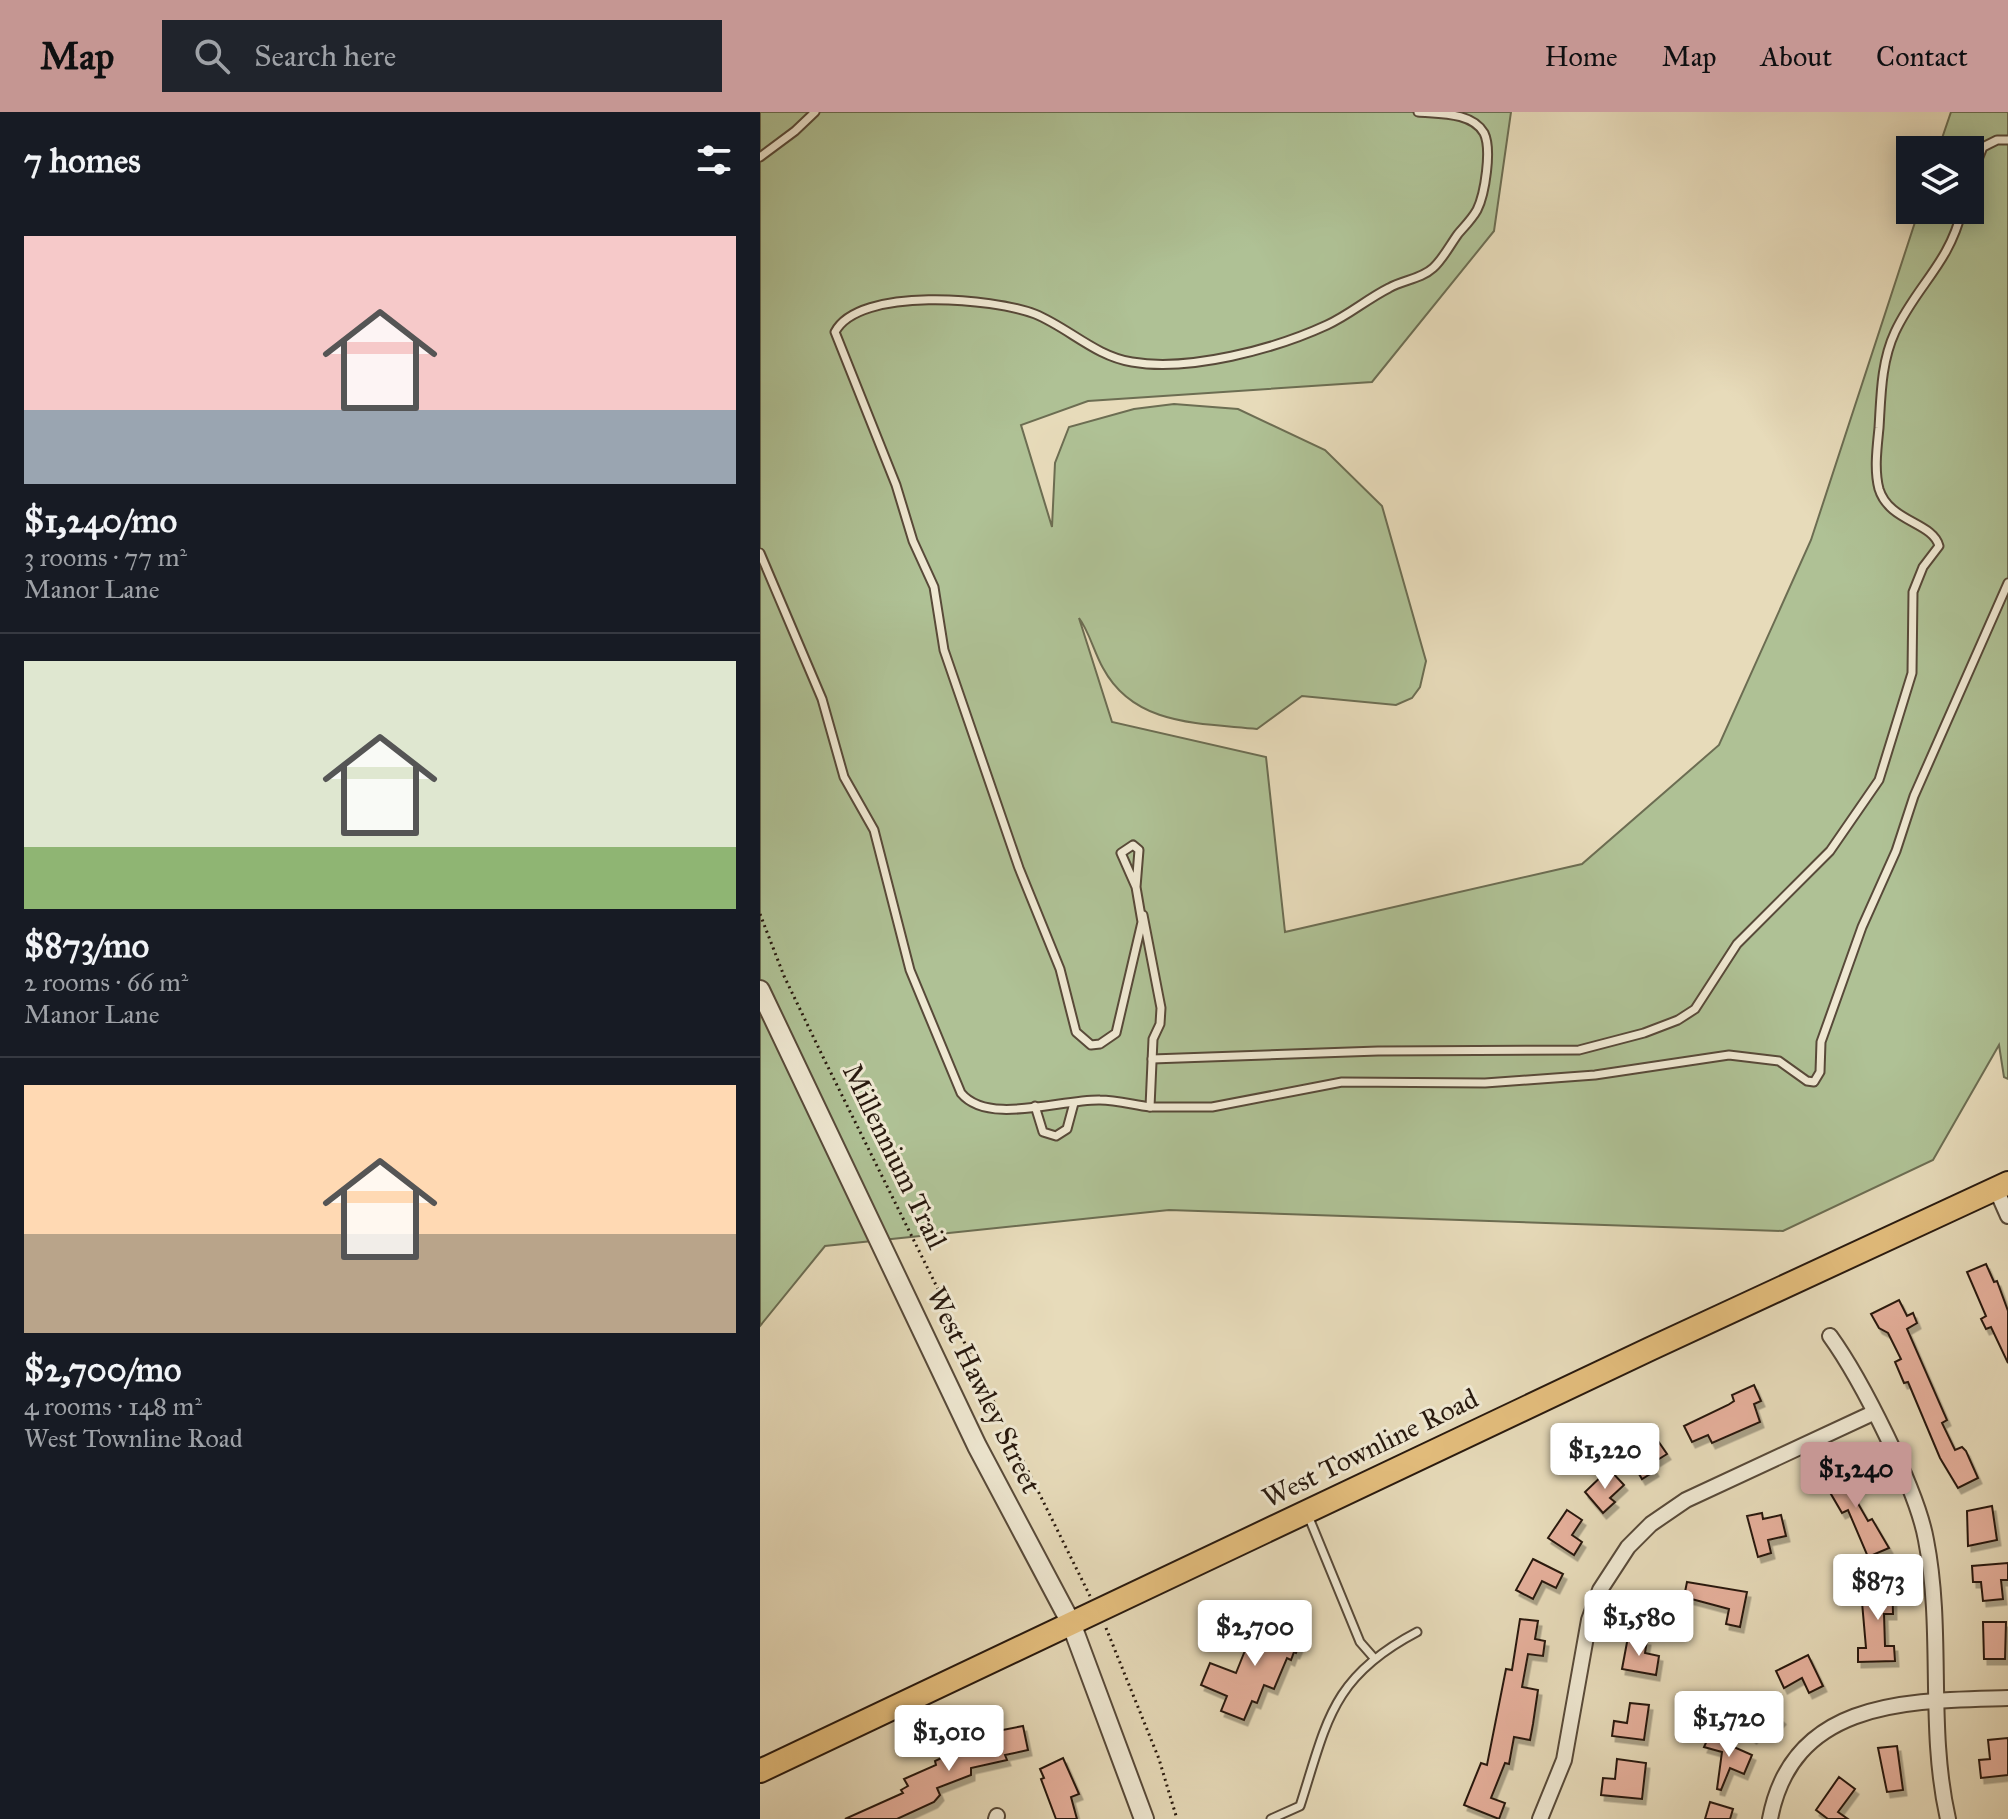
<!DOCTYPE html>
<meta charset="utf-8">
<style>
:root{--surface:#171b24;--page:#20242c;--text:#f1f3f6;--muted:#9ea1a6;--line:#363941;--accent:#c59692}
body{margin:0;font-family:"IM FELL Great Primer",serif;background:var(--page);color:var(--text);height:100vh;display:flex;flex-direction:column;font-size:30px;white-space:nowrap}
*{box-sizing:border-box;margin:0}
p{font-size:26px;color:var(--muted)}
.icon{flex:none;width:44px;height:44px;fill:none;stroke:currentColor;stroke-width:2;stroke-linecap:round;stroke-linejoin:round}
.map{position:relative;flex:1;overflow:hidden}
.sheet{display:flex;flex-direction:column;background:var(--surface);width:760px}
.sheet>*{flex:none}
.controls{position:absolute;left:1136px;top:24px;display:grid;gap:16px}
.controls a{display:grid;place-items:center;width:88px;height:88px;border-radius:0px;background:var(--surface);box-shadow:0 4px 20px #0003;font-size:40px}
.price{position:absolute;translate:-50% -68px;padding:0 18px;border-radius:8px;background:#fff;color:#222;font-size:26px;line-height:52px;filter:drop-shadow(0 2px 4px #0008)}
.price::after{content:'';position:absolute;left:50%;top:48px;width:24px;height:18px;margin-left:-12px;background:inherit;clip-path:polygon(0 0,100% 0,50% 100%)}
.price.active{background:var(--accent);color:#111}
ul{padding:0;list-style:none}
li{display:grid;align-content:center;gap:16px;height:424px;padding:0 24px}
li+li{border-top:2px solid var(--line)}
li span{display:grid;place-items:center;height:248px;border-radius:0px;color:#555}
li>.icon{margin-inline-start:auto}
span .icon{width:144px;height:144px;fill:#fffc;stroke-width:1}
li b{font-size:34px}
h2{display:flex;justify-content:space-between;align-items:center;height:96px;padding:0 24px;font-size:34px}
header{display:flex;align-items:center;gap:48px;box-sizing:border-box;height:112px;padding:0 40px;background:var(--accent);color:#111}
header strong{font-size:38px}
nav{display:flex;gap:44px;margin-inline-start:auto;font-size:28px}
.search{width:560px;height:72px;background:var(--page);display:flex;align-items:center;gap:20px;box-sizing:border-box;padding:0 28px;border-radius:0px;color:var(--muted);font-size:30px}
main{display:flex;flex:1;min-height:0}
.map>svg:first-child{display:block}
.green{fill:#afc195;stroke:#6c6d52;stroke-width:2}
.building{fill:#e6b09c;stroke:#28190e;stroke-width:2;filter:url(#shadow)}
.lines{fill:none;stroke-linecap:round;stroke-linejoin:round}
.service-casing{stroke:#584a39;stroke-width:11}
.minor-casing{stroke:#584a39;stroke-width:18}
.tertiary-casing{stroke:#584a39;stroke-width:22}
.primary-casing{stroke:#28190e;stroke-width:26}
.path{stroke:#28190e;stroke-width:3;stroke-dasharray:2 4;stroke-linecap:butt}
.service{stroke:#efe8d2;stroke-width:7}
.minor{stroke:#efe8d2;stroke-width:14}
.tertiary{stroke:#efe8d2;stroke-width:18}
.primary{stroke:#e4be7d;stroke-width:22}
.labels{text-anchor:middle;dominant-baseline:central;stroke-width:6;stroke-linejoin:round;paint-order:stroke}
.street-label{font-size:28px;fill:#28190e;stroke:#efe8d2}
</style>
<header>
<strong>Map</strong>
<div class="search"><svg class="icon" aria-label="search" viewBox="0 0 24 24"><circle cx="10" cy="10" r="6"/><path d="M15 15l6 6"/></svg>Search here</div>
<nav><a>Home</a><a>Map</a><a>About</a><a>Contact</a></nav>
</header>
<main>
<section class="sheet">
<h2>7 homes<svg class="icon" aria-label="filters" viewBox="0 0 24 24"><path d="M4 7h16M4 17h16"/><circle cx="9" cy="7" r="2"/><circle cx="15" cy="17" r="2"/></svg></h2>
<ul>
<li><span style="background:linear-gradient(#f6c9c9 70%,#9aa5b1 0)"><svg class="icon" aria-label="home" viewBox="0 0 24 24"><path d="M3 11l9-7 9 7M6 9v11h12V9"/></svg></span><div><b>$1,240/mo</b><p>3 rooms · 77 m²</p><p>Manor Lane</p></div></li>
<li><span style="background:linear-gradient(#dfe7d0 75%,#8fb573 0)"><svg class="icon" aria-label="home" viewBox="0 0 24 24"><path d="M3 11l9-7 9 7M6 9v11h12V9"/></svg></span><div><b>$873/mo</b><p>2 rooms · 66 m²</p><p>Manor Lane</p></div></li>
<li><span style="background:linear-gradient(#ffd9b3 60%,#b9a48a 0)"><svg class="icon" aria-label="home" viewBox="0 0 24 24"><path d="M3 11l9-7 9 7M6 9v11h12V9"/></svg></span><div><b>$2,700/mo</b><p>4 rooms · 148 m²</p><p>West Townline Road</p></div></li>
</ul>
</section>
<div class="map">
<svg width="1248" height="1707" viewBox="0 0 1248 1707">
<defs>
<filter id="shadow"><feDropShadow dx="3.5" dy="5.5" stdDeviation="0" flood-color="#0004"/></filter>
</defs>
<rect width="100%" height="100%" fill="#e7dbba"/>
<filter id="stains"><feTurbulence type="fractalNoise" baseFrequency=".0025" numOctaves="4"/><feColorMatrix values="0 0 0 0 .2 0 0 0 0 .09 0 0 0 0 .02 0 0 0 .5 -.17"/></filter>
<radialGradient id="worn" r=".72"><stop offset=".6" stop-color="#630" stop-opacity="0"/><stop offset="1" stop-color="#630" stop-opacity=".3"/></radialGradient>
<path class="green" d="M0,0H751L734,119L612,270L328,289L261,313L292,415L295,351L309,315L374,297L414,292L478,297L565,338L622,394L666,549L660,575L652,586L636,593L542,584L497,617C439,611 374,614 343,556C334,540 329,519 319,506L352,610L506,645L525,820L822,752L959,633L1051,428L1159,98H1210V38H1178L1191,0H1248V967L1244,965L1239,933L1173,1048L1023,1119L409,1098L65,1134L0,1214Z"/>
<g class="building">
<polygon points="1226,1152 1234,1170 1237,1169 1248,1199 1248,1251 1231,1215 1226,1217 1221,1207 1226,1204 1207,1160"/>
<polygon points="1139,1188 1147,1204 1153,1201 1157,1211 1147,1217 1187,1308 1182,1311 1195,1338 1202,1335 1206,1339 1218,1366 1198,1376 1180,1346 1148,1270 1144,1271 1135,1250 1141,1247 1128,1221 1119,1216 1111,1202"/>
<polygon points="994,1273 1001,1289 994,1292 1000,1310 952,1331 948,1323 932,1330 924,1314 968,1293 974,1289 972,1283"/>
<polygon points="896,1326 907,1342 891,1352 895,1359 882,1367 868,1343"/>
<polygon points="1094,1353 1102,1367 1088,1374 1108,1409 1112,1407 1129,1436 1108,1445 1088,1398 1082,1401 1064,1370"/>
<polygon points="849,1357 864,1373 850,1386 855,1390 843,1401 825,1380"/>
<polygon points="1232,1394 1237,1428 1208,1434 1207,1399"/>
<polygon points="807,1398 822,1408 812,1423 822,1430 814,1443 788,1426"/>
<polygon points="1002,1401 1003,1407 1021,1403 1026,1424 1008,1428 1011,1441 998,1445 987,1404"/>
<polygon points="773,1447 803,1462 796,1476 782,1469 773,1487 756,1478"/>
<polygon points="1248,1451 1248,1468 1241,1468 1243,1487 1223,1489 1221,1470 1213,1470 1212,1454"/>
<polygon points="1116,1462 1132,1462 1133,1502 1124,1502 1125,1534 1134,1534 1135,1549 1098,1550 1098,1536 1106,1536 1102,1490 1113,1490"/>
<polygon points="927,1470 987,1480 980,1515 966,1512 969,1497 924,1485"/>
<polygon points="514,1504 546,1517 536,1541 534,1540 531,1548 527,1546 514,1577 504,1573 497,1591 492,1589 484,1608 461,1599 467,1584 441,1573 450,1551 476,1561 490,1526 503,1531"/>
<polygon points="760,1507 778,1509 775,1527 785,1529 783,1544 768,1542 762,1575 778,1578 773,1612 770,1628 754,1625 749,1652 745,1651 731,1686 745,1691 739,1707 704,1693 721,1651 727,1653 746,1557 752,1558"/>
<polygon points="1223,1510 1246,1510 1245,1547 1224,1547"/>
<polygon points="868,1525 887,1528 885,1541 899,1544 896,1563 862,1557"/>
<polygon points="1048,1543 1063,1574 1049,1581 1042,1566 1024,1576 1016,1559"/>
<polygon points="995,1582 1022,1607 1012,1618 1005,1612 993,1626 978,1612 983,1607 976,1601"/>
<polygon points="870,1591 889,1593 884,1628 852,1624 854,1609 867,1611"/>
<polygon points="263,1614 268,1638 245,1643 247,1648 211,1656 211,1663 177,1676 180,1683 174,1690 137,1707 85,1707 143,1681 141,1678 148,1674 144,1667 176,1653 175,1649 200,1637 198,1632 217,1623"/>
<polygon points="949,1624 992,1643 984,1662 970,1656 961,1678 957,1677 962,1640 944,1635"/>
<polygon points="1248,1626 1248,1663 1221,1666 1219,1648 1230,1647 1228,1628"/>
<polygon points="1137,1634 1143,1678 1127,1680 1118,1636"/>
<polygon points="303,1646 319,1682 311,1685 317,1707 296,1707 281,1667 284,1666 280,1657"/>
<polygon points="857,1647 886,1651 882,1687 841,1683 843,1666 855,1667"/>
<polygon points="1079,1665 1095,1677 1078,1700 1088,1707 1068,1707 1056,1698"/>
<polygon points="950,1690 973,1697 970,1707 945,1707"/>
</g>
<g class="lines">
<g class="service-casing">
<g id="service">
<polyline points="0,45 35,19 55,0"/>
<polyline points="1210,67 1223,35 1237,28 1248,28"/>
<path d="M0,441L62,587L84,665L114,718L150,858L201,981C228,1014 301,987 340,988C356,988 374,993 390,995"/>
<path d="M376,775L379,738L373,733L361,741L376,775L382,810L356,921L340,932L331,933L316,920L300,857L259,756L184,538L174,475L153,429L136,373L75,220C99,174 234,186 275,202C309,216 335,244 372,250C429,260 515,237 567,213C589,203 607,187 629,176C643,168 661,167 673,156C683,147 690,133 698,122C704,115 712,107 717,98C725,82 732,37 724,21C712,0 679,2 658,0"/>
<polyline points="383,803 401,896 400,912 393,927 390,995 452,995 582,970 725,971 835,963 969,943 1019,949 1047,969 1054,970 1060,960 1061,930 1102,815 1136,739 1154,684 1248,471"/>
<path d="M392,947L618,939L819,938L884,921L918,908L935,897L977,832L1070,739L1119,668L1152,561L1153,480L1163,455L1179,434C1173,410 1129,410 1119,377C1114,358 1117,336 1119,316C1121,284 1121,250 1135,220C1157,173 1189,152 1202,98"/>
<polyline points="275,994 283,1020 296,1024 307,1017 314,991"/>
<polyline points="547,1401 600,1530 614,1546"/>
<path d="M511,1707L540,1694C567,1610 571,1565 657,1520"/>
</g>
</g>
<g class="minor-casing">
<g id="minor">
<polyline points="1236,1077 1248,1104"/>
<path d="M1070,1224C1101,1267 1157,1377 1166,1428C1184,1520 1167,1615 1188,1707"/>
<polyline points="236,1707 237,1704"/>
<polyline points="780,1707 804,1648 829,1508 840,1478 868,1435 891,1412 926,1388 1113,1301"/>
<path d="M1010,1707C1033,1585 1153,1589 1248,1586"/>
</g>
</g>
<g class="tertiary-casing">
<polyline id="tertiary" points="0,878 217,1334 311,1511 384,1707"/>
</g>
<g class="primary-casing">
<polyline id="primary" points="0,1659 890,1237 1248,1071"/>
</g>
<g class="path">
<polyline points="0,802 24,864 63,945 330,1484"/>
<polyline points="346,1516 399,1647 417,1707"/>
</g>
<use href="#service" class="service"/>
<use href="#minor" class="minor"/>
<use href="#tertiary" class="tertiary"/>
<use href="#primary" class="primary"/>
</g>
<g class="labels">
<g class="street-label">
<text transform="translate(135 1044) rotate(64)">Millennium Trail</text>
<text transform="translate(224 1278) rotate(64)">West Hawley Street</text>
<text transform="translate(610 1336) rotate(-26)">West Townline Road</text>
</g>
</g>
<rect width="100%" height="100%" filter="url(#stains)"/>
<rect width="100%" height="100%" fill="url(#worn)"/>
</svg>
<div class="controls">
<a><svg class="icon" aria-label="layers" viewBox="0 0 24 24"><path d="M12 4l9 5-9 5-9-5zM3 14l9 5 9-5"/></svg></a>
</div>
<b class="price" style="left:845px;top:1379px">$1,220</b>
<b class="price active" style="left:1096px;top:1398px">$1,240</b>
<b class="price" style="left:1118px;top:1510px">$873</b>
<b class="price" style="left:879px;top:1546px">$1,580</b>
<b class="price" style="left:495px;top:1556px">$2,700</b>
<b class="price" style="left:969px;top:1647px">$1,720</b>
<b class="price" style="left:189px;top:1661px">$1,010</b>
</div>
</main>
